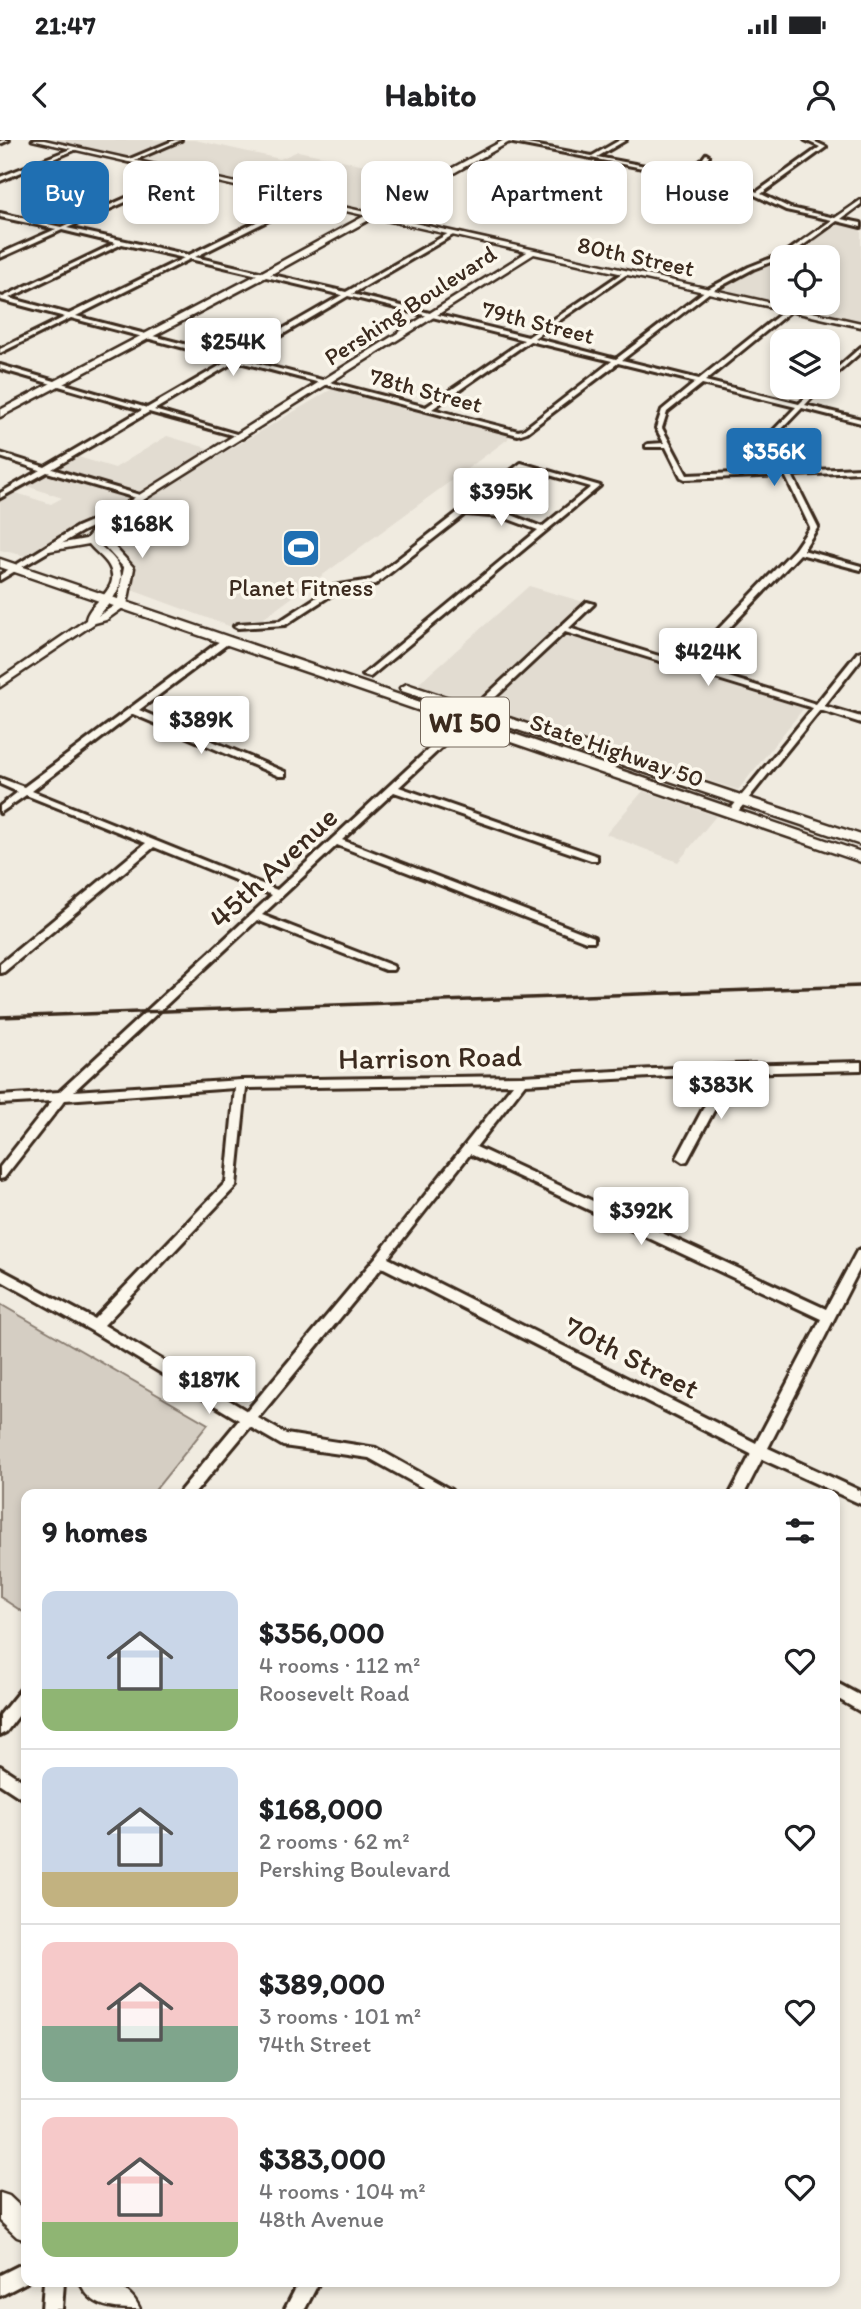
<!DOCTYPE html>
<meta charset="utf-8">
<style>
:root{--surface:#fff;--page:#f6f6f6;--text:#202124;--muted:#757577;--line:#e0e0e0;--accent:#1f6fb2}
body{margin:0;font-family:Itim,sans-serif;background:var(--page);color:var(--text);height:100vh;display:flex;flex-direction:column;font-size:26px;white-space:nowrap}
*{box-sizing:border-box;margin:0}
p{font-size:23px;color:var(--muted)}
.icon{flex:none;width:38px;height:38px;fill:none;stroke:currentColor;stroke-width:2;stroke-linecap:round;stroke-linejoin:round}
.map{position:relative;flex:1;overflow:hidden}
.details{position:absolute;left:21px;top:1349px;width:819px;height:798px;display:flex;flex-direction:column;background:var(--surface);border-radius:14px;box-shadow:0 4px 10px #0003}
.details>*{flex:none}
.banner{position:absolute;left:21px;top:21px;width:819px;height:63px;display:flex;gap:14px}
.controls{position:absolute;left:770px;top:105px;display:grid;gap:14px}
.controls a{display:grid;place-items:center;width:70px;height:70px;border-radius:14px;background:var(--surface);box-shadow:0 4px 10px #0003;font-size:35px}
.price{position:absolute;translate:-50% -60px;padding:0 16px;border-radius:7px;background:#fff;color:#222;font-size:23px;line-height:46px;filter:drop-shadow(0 2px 4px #0008)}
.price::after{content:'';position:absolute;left:50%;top:42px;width:21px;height:16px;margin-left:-10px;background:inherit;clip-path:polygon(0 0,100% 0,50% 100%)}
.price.current{background:var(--accent);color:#fff}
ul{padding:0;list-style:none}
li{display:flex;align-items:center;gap:21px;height:175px;padding:0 21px}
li+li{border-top:2px solid var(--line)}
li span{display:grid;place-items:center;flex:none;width:196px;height:140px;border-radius:14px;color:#555}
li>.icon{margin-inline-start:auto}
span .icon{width:84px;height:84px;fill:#fffc;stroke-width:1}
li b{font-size:30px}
h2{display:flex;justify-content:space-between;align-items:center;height:84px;padding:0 21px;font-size:30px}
.pill{padding:0 24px;border-radius:14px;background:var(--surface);box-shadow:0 4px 10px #0003;font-size:24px;line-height:63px}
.pill.current{background:var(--accent);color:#fff}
.status{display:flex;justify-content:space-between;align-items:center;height:49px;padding:0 35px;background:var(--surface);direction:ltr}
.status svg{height:19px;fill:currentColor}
header{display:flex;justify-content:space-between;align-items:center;height:91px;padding:0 21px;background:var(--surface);font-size:32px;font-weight:700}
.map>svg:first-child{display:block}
.built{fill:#e2dcd1}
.green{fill:#d5cec3;stroke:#887c70;stroke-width:2}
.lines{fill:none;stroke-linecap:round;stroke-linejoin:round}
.minor-casing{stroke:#3b2a1e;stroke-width:6}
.tertiary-casing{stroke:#3b2a1e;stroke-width:5}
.secondary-casing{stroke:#3b2a1e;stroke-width:5}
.primary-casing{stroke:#3b2a1e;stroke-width:5}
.minor{fill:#fbf7ec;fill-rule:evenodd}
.tertiary{fill:#fbf7ec;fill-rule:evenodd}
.secondary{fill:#fbf7ec;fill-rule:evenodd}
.primary{fill:#fbf7ec;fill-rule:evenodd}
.rail{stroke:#3b2a1e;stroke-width:3.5}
.labels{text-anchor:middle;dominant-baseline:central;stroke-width:7;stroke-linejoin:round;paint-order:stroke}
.far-street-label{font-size:24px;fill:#3b2a1e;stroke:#fbf7ec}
.far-poi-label{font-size:24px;fill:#3b2a1e;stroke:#fbf7ec}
.shield{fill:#fbf7ec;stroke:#75685c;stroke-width:2}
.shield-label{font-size:28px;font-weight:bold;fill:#3b2a1e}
.street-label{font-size:30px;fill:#3b2a1e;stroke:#fbf7ec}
</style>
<div class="status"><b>21:47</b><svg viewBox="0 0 49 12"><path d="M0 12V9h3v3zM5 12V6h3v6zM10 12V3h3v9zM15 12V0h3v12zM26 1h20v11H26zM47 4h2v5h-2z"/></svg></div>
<header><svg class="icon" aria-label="back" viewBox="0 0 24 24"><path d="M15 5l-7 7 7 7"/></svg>Habito<svg class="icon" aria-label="person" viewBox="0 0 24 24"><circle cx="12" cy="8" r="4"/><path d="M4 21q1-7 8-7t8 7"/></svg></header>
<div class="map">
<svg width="861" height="2169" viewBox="0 0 861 2169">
<rect width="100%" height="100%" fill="#f0ebe0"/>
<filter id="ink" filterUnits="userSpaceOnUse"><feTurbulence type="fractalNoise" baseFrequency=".0143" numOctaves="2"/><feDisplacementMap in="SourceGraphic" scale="14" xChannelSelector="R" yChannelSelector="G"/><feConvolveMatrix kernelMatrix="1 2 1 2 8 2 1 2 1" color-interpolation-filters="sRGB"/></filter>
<g filter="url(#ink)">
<g class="built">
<polygon points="46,0 195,0 280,19 298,11 432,39 369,73"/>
<polygon points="838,84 861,87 861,181 720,149 744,133 782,121 782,163 828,163 828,117 791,117"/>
<polygon points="332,249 509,295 508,299 245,492 129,449 132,426 112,403 109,393 114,382 131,370 116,365 26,416 0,410 0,359 13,352 51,364 62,358 24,345 75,316 115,328 167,296 224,313"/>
<polygon points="529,446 594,465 571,486 574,498 804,568 738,650 416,546"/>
<polygon points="643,651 716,676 678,722 606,694"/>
</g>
<polygon class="green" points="0,1164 208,1284 152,1354 26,1354 26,1474 0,1457"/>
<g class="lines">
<g class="minor-casing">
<g id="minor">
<polygon points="3,0 9,0 0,4 0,1"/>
<polygon points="175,0 181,0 130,22 125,21"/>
<path d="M506,0L592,16L620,0H626L597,17L683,33L701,21L706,14L709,16L705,23L688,34L739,44L757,52L820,7L805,0H811L826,7L761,54L790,68L835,78L861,60V64L841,79L861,83V87L837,81L791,114L753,129L710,152L622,220L699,239L788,168L793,169L705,241L799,264L816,247H822L805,265L861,279V283L802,268L774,297L790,331L861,328V332L792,335L818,387L803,410L861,426V430L800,414L693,526L816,564L858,512L861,511V519L824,566L861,577V583L820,570L735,675H729V671L813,568L565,492L399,647L597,716V720H591L394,652L342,700L594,797V801H586L337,705L262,775L393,826L394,828L393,830H385L257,780L74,951L241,940L522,936L730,925L861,922V930L734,933L687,1021L683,1022L677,1018L722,933L525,944L476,1007L826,1169L857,1111L861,1109V1126L768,1308L861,1351V1364L762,1319L744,1354H730L751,1314L382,1127L258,1278L286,1294L376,1308L451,1350L453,1354H434L369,1318L283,1306L250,1287L194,1354H179L181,1350L239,1280L90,1190L0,1140V1129L94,1179L226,1042L235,948L65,960L4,1038L0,1039V1027L52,961L0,964V956L59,952L272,755L154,707L4,832L0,833V824L146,703L26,655L0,673V666L18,652L0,644V638L24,647L224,498H230V502L139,570L285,632V636H279L133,574L32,651L277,750L587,462L594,464L569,488L685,524L795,409L810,387L785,335L685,339L681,337L666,307H646V305L648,304L664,303L656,288L662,270L696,242L618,223L527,292L518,295L236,221L154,270L243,296V298L149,272L52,329L143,356V360L47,332L0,358V353L40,330L0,317V313L45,327L142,270L0,229V225L147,268L230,220L71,178L0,213V209L65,177L1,160L0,156L3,157L116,103L62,90L0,118V114L56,89L0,77V73L61,87L184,32L186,35L67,88L189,115L303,59L305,62L195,117L346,152L451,92L453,95L352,154L528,197L625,131L627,134L534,198L616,219L706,150L749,127L787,112L832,80L786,70L736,46L508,2ZM122,104L184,118L69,174L9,158ZM190,119L342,155L234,217L76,176ZM348,156L524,200L426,267L241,219ZM530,201L612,221L523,290L518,291L432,269ZM702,244L796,267L767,297L783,331L687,335L662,288L667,272ZM513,944L376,1117L247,1271L104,1185L236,1046L246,948ZM470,1014L821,1179L756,1303L388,1118Z"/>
<polygon points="73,8 77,9 0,41 0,37"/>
<polygon points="861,207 861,212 828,241 828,236"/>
<path d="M521,323L600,346L370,537L363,535L538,390L503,377L465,374L376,444L339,450L285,485L238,488L234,486L238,484L280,481L334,446L371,440ZM525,328L591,347L542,387L504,372L472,369Z"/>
<polygon points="110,373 117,375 83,391 0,440 0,435 77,387"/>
<polygon points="835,1542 861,1556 861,1572 835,1557"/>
<polygon points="26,1547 26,1566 6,1592 0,1595 0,1575 21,1549"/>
<polygon points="0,1626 26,1643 26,1661 0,1644"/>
<polygon points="26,2122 27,2142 0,2156 0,2135"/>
<polygon points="44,2142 64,2142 62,2169 42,2169"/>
<polygon points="299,2142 319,2142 305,2169 285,2169"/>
</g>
</g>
<g class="tertiary-casing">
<g id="tertiary">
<path d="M32,0H44L861,183V187L534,114L110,381L98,397L107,399L98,403C104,410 112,415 117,423C129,442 111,463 98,476L117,464L124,428L104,406V402H110L134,428L127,465L106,480L95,483L0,547V539L86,480C88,462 123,450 109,426C104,417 95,412 89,404L49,411L46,410V406L86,399L104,377L527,112Z"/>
<polygon points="0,2053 9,2056 26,2072 26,2100 17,2097 0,2081"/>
<path d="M80,2142C105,2142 128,2142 140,2169C114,2169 91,2169 80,2142Z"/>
</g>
</g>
<g class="secondary-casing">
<polygon id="secondary" points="504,0 513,0 268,136 0,277 0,270 262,132"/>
</g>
<g class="primary-casing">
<g id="primary">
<polygon points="0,419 861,712 861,722 0,427"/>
<polygon points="407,544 861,695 861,705 402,551 400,548"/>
</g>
</g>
<use href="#minor" class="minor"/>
<use href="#tertiary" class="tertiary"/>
<use href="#secondary" class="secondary"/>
<use href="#primary" class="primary"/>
<polyline class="rail" points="0,877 861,846"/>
</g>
</g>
<defs>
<g id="stadium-square" transform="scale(2.0125)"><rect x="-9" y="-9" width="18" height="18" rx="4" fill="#1f6fb2" stroke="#fbf7ec"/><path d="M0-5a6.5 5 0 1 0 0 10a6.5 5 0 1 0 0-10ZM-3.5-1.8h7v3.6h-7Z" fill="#fff"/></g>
</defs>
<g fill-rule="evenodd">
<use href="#stadium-square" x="301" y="408"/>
</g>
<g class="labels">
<g class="far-street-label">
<text transform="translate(636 116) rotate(12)">80th Street</text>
<text transform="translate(410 165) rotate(-33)">Pershing Boulevard</text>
<text transform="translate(538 182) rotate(14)">79th Street</text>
<text transform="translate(426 250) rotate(15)">78th Street</text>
<text transform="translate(617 610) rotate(19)">State Highway 50</text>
</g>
<g class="far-poi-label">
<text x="301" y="447">Planet Fitness</text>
</g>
<rect class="shield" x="421" y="557.5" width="88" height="49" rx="5"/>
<g class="shield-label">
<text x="465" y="582">WI 50</text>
</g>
<g class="street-label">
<text transform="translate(273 727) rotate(-43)">45th Avenue</text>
<text transform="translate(430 917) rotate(-1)">Harrison Road</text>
<text transform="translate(632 1217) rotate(27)">70th Street</text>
</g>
</g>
</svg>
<div class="controls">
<a><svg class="icon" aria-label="locate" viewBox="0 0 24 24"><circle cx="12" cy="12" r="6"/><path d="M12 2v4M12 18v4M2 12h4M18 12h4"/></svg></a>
<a><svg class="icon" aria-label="layers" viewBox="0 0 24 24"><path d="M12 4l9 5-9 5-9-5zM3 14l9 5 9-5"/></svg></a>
</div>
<b class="price" style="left:233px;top:238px">$254K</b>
<b class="price current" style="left:774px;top:348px">$356K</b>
<b class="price" style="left:501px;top:388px">$395K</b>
<b class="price" style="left:142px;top:420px">$168K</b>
<b class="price" style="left:708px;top:548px">$424K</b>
<b class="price" style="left:201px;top:616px">$389K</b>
<b class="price" style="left:721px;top:981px">$383K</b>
<b class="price" style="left:641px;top:1107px">$392K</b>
<b class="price" style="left:209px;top:1276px">$187K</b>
<div class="banner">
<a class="pill current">Buy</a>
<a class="pill">Rent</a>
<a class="pill">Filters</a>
<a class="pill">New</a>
<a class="pill">Apartment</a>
<a class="pill">House</a>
</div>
<section class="details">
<h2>9 homes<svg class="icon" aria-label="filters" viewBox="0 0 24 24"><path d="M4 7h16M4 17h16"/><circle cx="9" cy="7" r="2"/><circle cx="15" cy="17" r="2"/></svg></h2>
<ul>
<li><span style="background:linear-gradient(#c9d6e8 70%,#8fb573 0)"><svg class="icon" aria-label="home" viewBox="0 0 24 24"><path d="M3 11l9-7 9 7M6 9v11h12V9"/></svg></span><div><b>$356,000</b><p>4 rooms · 112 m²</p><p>Roosevelt Road</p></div><svg class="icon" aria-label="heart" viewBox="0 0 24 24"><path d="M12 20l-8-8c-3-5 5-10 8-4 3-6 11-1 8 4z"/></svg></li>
<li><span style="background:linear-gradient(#c9d6e8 75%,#c2b280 0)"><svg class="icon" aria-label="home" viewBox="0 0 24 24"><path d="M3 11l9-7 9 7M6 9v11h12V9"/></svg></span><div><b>$168,000</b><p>2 rooms · 62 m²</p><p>Pershing Boulevard</p></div><svg class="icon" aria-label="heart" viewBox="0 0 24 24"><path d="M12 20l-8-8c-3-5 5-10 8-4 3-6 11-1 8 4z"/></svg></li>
<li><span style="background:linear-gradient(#f6c9c9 60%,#7fa58c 0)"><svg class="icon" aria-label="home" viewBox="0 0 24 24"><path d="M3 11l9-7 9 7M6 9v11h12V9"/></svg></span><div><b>$389,000</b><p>3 rooms · 101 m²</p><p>74th Street</p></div><svg class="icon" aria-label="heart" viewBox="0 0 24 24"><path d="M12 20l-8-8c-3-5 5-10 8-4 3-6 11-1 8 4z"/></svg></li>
<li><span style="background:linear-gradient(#f6c9c9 75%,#8fb573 0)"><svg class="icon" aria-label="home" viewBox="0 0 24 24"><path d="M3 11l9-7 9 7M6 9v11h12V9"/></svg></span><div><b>$383,000</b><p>4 rooms · 104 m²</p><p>48th Avenue</p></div><svg class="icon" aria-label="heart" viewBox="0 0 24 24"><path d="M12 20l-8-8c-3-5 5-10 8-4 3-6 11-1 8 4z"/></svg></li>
</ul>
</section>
</div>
